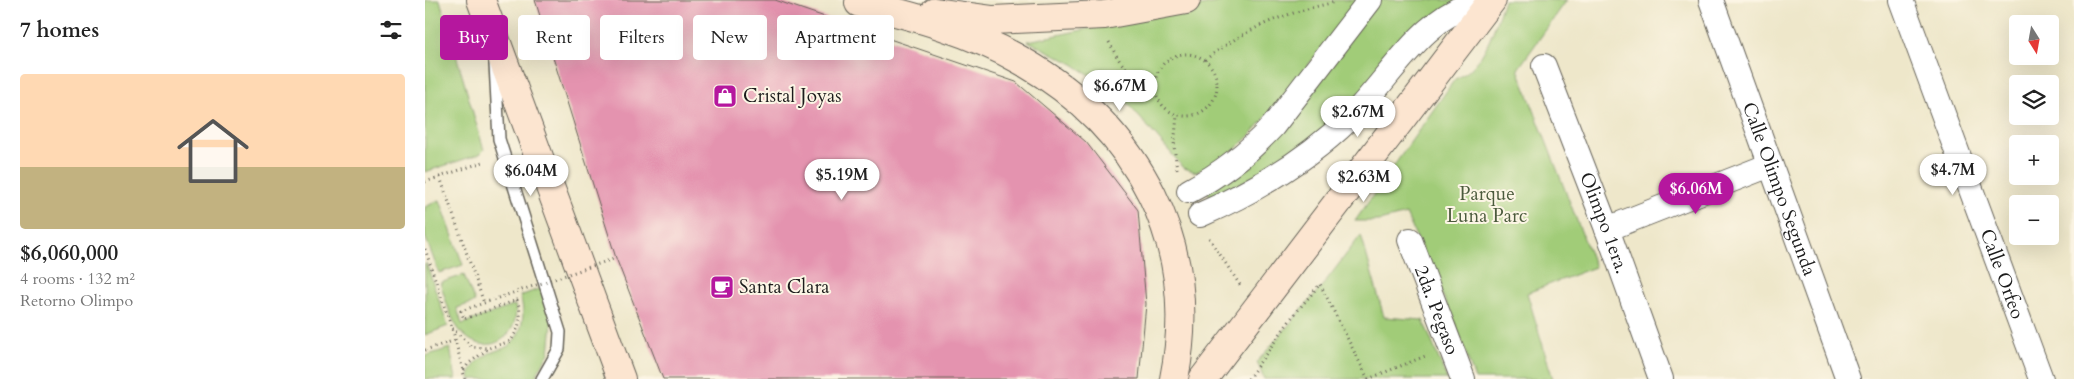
<!DOCTYPE html>
<meta charset="utf-8">
<style>
:root{--surface:#fff;--page:#f6f6f6;--text:#222;--muted:#767676;--accent:#b5179e}
body{margin:0;font-family:Cardo,serif;background:var(--page);color:var(--text);height:100vh;display:flex;flex-direction:column;font-size:19px;white-space:nowrap}
*{box-sizing:border-box;margin:0}
p{font-size:16px;color:var(--muted)}
.icon{flex:none;width:28px;height:28px;fill:none;stroke:currentColor;stroke-width:2;stroke-linecap:round;stroke-linejoin:round}
.map{position:relative;flex:1;overflow:hidden}
.side{display:flex;flex-direction:column;background:var(--surface);width:425px}
.side>*{flex:none}
.hud{position:absolute;left:15px;top:15px;width:475px;height:45px;display:flex;gap:10px}
.needle{width:32px;rotate:169deg}
.buttons{position:absolute;left:1584px;top:15px;display:grid;gap:10px}
.buttons a{display:grid;place-items:center;width:50px;height:50px;border-radius:5px;background:var(--surface);box-shadow:0 5px 20px #0002;font-size:25px}
.price{position:absolute;translate:-50% -42px;padding:0 11px;border-radius:18px;background:#fff;color:#222;font-size:16px;line-height:32px;filter:drop-shadow(0 1px 2px #0008)}
.price::after{content:'';position:absolute;left:50%;top:30px;width:15px;height:11px;margin-left:-8px;background:inherit;clip-path:polygon(0 0,100% 0,50% 100%)}
.price.current{background:var(--accent);color:#fff}
ul{padding:0;list-style:none}
li{display:grid;align-content:center;gap:10px;height:265px;padding:0 20px}
li span{display:grid;place-items:center;height:155px;border-radius:5px;color:#555}
li>.icon{margin-inline-start:auto}
span .icon{width:90px;height:90px;fill:#fffc;stroke-width:1}
li b{font-size:21px}
h2{display:flex;justify-content:space-between;align-items:center;height:60px;padding:0 20px;font-size:21px}
.chip{padding:0 18px;border-radius:5px;background:var(--surface);box-shadow:0 5px 20px #0002;font-size:18px;line-height:45px}
.chip.current{background:var(--accent);color:#fff}
main{display:flex;flex:1;min-height:0}
.map>svg:first-child{display:block}
.green{fill:#a1cc78;stroke:#5e744a}
.building{fill:#e493af}
.lines{fill:none;stroke-linecap:round;stroke-linejoin:round}
.lane-casing{stroke:#666359;stroke-width:14}
.street-casing{stroke:#666359;stroke-width:26}
.secondary-casing{stroke:#666359;stroke-width:30}
.path{stroke:#666359;stroke-width:3;stroke-dasharray:1 4;stroke-linecap:butt}
.lane{stroke:#fff;stroke-width:11}
.street{stroke:#fff;stroke-width:24}
.secondary{stroke:#fce5d0;stroke-width:28}
.path-bridge{stroke:#666359;stroke-width:3;stroke-dasharray:1 4;stroke-linecap:butt}
.labels{text-anchor:middle;dominant-baseline:central;stroke-width:4;stroke-linejoin:round;paint-order:stroke}
.poi-label{font-size:19px;fill:#1c1c1c;stroke:#fcf5e5;text-anchor:start}
.street-label{font-size:19px;fill:#1c1c1c;stroke:#fcf5e5}
.park-label{font-size:19px;fill:#4b5a3c;stroke:#fcf5e5}
</style>
<main>
<section class="side">
<h2>7 homes<svg class="icon" aria-label="filters" viewBox="0 0 24 24"><path d="M4 7h16M4 17h16"/><circle cx="9" cy="7" r="2"/><circle cx="15" cy="17" r="2"/></svg></h2>
<ul>
<li><span style="background:linear-gradient(#ffd9b3 60%,#c2b280 0)"><svg class="icon" aria-label="home" viewBox="0 0 24 24"><path d="M3 11l9-7 9 7M6 9v11h12V9"/></svg></span><div><b>$6,060,000</b><p>4 rooms · 132 m²</p><p>Retorno Olimpo</p></div></li>
</ul>
</section>
<div class="map">
<svg width="1649" height="379" viewBox="0 0 1649 379">
<rect width="100%" height="100%" fill="#fcf5e5"/>
<filter id="ink" filterUnits="userSpaceOnUse"><feTurbulence type="fractalNoise" baseFrequency=".02" numOctaves="2"/><feDisplacementMap in="SourceGraphic" scale="10" xChannelSelector="R" yChannelSelector="G"/><feConvolveMatrix kernelMatrix="1 2 1 2 8 2 1 2 1" color-interpolation-filters="sRGB"/></filter>
<filter id="wash" filterUnits="userSpaceOnUse"><feTurbulence type="fractalNoise" baseFrequency=".0096" numOctaves="4" result="noise"/><feDisplacementMap in="SourceGraphic" scale="20" xChannelSelector="R" yChannelSelector="G"/><feGaussianBlur stdDeviation="1.12" result="paint"/><feColorMatrix in="noise" values="0 0 0 0 0 0 0 0 0 0 0 0 0 0 0 0 0 1.4 0 .05"/><feComposite in="paint" operator="in"/></filter>
<g filter="url(#wash)">
<rect width="100%" height="100%" fill="#eee7ca"/>
<g class="green">
<polygon points="0,0 15,0 59,150 55,154 0,172"/>
<polygon points="805,0 935,0 849,108 821,140 795,161 771,172 759,168 695,95 648,64 603,41"/>
<polygon points="954,0 1041,0 929,104 864,159 786,199 782,190"/>
<path d="M1079,0H1142L1093,69L1170,267L1102,293L1128,379H1050L1031,325L981,214L954,221H930L1030,79C1060,67 1069,28 1079,0Z"/>
<polygon points="15,200 38,265 14,273 0,236 0,207"/>
<polygon points="936,235 959,317 998,320 1022,379 839,379 832,362 897,286"/>
<polygon points="1,263 23,326 0,335 0,264"/>
<path d="M39,275L50,302L32,308L37,324L90,305C96,336 63,358 39,335C25,322 22,301 15,283Z"/>
<path d="M119,287L128,313L124,353L109,379H44C44,368 55,358 65,353C70,350 78,350 83,346C98,335 101,313 95,296Z"/>
<polygon points="25,348 31,379 0,379 0,356"/>
</g>
<g id="blocks">
<polygon class="building" points="110,0 350,0 591,82 661,142 713,210 721,304 714,379 238,379 191,258"/>
</g>
</g>
<g filter="url(#ink)">
<use href="#blocks" fill-opacity="0" stroke="#666359" stroke-width="1"/>
<g class="lines">
<g class="lane-casing">
<polyline id="lane" points="70,64 74,139 135,332 134,349 117,379"/>
</g>
<g class="street-casing">
<g id="street">
<path id="s1" d="M1286,0L1423,379"/>
<path id="s2" d="M1476,0L1616,379"/>
<path id="s3" d="M1119,66L1182,229L1236,379"/>
<path d="M764,191C796,174 823,153 848,126L945,0"/>
<path d="M775,215C828,192 882,160 924,119C967,77 995,17 1057,0"/>
<polyline points="1182,229 1345,165"/>
<path id="s4" d="M985,240L1038,379"/>
</g>
</g>
<g class="secondary-casing">
<g id="secondary">
<polyline points="56,0 196,379"/>
<path d="M434,3C489,16 547,32 597,61C714,128 776,245 749,379"/>
<polyline points="510,12 568,20 679,15 761,0"/>
<polyline points="778,379 1067,0"/>
</g>
</g>
<g class="path">
<path d="M684,42C698,69 701,72 731,80"/>
<circle cx="761" cy="85" r="31"/>
<path d="M780,60C823,27 859,13 911,2"/>
<polyline points="752,169 749,146 752,116"/>
<polyline points="15,177 59,303"/>
<polyline points="0,182 61,161"/>
<polyline points="784,238 815,285"/>
<polyline points="0,249 29,335 40,379"/>
<path d="M27,328L47,347L64,348L86,341C95,326 98,316 92,300L39,319L36,311L73,298"/>
<polyline points="0,350 31,340"/>
<polyline points="39,370 43,364 64,348"/>
<polyline points="823,379 868,316 895,284 943,379"/>
<polyline points="943,379 1003,355"/>
</g>
<use href="#lane" class="lane"/>
<use href="#street" class="street"/>
<use href="#secondary" class="secondary"/>
<polyline class="path-bridge" points="73,298 191,258"/>
</g>
</g>
<defs>
<g id="shop-square" transform="scale(1.25)"><rect x="-9" y="-9" width="18" height="18" rx="4" fill="#b5179e" stroke="#fcf5e5"/><path d="M-5-2.5h2.3a2.7 3.5 0 0 1 5.4 0H5L5.5 6h-11ZM-1.5-2.5h3a1.5 2.3 0 0 0-3 0Z" fill="#fff"/></g>
<g id="cafe-square" transform="scale(1.25)"><rect x="-9" y="-9" width="18" height="18" rx="4" fill="#b5179e" stroke="#fcf5e5"/><path d="M-5.5-4.5H6V0H3Q3 3.5 0 3.5H-2.5Q-5.5 3.5-5.5 0ZM3-3.2v2h1.7v-2ZM-6 4.5H4V6H-6Z" fill="#fff"/></g>
</defs>
<g fill-rule="evenodd">
<use href="#shop-square" x="300" y="96"/>
<use href="#cafe-square" x="297" y="287"/>
</g>
<g class="labels">
<g class="poi-label">
<text x="318" y="96">Cristal Joyas</text>
<text x="314" y="287">Santa Clara</text>
</g>
<g class="street-label">
<text stroke="none"><textPath href="#s1" startOffset="201">Calle Olimpo Segunda</textPath></text>
<text stroke="none"><textPath href="#s3" startOffset="168">Olimpo 1era.</textPath></text>
<text stroke="none"><textPath href="#s2" startOffset="292">Calle Orfeo</textPath></text>
<text stroke="none"><textPath href="#s4" startOffset="75">2da. Pegaso</textPath></text>
</g>
<g class="park-label">
<text x="1062" y="194">Parque<tspan x="1062" dy="22">Luna Parc</tspan></text>
</g>
</g>
</svg>
<div class="buttons">
<a><svg class="needle" viewBox="-14 -14 28 28"><path d="M0-13l5 13h-10z" fill="#e53935"/><path d="M0 13l5-13h-10z" fill="#767676"/></svg></a>
<a><svg class="icon" aria-label="layers" viewBox="0 0 24 24"><path d="M12 4l9 5-9 5-9-5zM3 14l9 5 9-5"/></svg></a>
<a>+</a>
<a>−</a>
</div>
<b class="price" style="left:695px;top:112px">$6.67M</b>
<b class="price" style="left:933px;top:138px">$2.67M</b>
<b class="price" style="left:1528px;top:196px">$4.7M</b>
<b class="price" style="left:106px;top:197px">$6.04M</b>
<b class="price" style="left:417px;top:201px">$5.19M</b>
<b class="price" style="left:939px;top:203px">$2.63M</b>
<b class="price current" style="left:1271px;top:215px">$6.06M</b>
<div class="hud">
<a class="chip current">Buy</a>
<a class="chip">Rent</a>
<a class="chip">Filters</a>
<a class="chip">New</a>
<a class="chip">Apartment</a>
</div>
</div>
</main>
